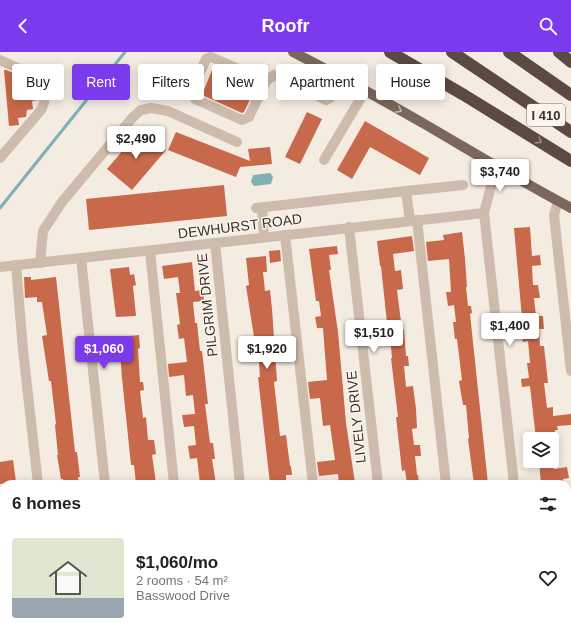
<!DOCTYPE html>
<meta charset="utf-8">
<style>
:root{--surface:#fff;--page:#f2f2f2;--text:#202124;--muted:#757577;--accent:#7c3aed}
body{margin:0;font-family:Helvetica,sans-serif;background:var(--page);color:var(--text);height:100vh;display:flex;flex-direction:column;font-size:15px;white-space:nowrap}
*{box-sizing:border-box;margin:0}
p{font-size:13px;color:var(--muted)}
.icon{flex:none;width:22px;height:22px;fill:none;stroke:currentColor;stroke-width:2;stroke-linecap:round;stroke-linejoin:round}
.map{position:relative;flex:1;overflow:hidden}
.sheet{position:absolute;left:0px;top:428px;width:571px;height:156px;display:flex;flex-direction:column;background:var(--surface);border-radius:12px 12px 0 0;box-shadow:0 2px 10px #0003}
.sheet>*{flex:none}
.guide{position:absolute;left:12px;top:12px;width:547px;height:36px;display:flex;gap:8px}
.tools{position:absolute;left:523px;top:380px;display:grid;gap:8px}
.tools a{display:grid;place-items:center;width:36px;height:36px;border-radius:4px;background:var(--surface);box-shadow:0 2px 10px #0003;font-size:20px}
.price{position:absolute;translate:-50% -34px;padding:0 9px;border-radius:4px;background:#fff;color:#222;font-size:13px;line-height:26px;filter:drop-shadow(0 1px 2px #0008)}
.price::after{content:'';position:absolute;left:50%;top:24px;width:12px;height:9px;margin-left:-6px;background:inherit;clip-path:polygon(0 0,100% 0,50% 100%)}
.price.active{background:var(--accent);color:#fff}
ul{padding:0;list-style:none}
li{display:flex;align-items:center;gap:12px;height:100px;padding:0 12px}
li span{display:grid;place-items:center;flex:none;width:112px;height:80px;border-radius:4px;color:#555}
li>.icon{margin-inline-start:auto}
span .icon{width:48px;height:48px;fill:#fffc;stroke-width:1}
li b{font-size:17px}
h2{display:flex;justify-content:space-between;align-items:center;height:48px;padding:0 12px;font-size:17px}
.tag{padding:0 14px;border-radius:4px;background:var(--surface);box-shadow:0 2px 10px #0003;font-size:14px;line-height:36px}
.tag.active{background:var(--accent);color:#fff}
header{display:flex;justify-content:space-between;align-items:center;height:52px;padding:0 12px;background:var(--accent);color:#fff;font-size:18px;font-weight:600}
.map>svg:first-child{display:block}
.green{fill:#b8c4a0}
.water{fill:#7fb0b2}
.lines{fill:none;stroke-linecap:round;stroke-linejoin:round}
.stream{stroke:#7fb0b2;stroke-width:3}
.building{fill:#c8694b}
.path{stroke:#b9a596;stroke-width:2;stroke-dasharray:2 2;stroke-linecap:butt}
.minor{stroke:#cdbbac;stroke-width:10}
.major{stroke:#7d675c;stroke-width:10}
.highway{stroke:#5c4a42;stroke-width:12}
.oneway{stroke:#c2b5ac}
.oneway2{stroke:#9c8e87}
.labels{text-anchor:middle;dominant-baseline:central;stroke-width:3;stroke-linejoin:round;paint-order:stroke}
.shield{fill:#fbf5ee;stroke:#756b66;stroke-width:1}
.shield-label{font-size:13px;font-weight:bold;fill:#3b302b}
.street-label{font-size:14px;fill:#3b302b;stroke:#fbf5ee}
</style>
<header><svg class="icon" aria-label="back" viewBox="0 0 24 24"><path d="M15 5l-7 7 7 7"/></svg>Roofr<svg class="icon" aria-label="search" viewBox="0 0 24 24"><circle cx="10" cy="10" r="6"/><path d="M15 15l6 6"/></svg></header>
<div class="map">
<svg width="571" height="584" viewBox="0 0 571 584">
<rect width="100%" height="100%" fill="#f4ebe1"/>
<polygon class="green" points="71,580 181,580 183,584 72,584"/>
<polygon class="water" points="270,121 273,125 271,132 254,134 251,130 253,123"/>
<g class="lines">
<polyline class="stream" points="0,156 125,0"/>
</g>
<g class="building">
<polygon points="4,18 6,18 16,22 16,26 22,25 30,30 35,31 37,36 38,48 32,49 33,57 27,58 26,65 18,66 19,73 9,74"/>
<polygon points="212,18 255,37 244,60 242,61 202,43"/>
<polygon points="307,60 322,67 300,112 285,105"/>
<polygon points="365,69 429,106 420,123 370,95 352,127 337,118"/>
<polygon points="141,77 166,98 132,138 107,117"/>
<polygon points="176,80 250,109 248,97 270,95 272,112 240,115 236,125 168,98"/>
<polygon points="224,133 227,164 89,178 86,147"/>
<polygon points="530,175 532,204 540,203 541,213 532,214 533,233 538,233 540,246 534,246 536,264 543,264 544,277 539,277 540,294 544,294 548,331 544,331 547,356 553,355 553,364 571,362 571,373 557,374 558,378 555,378 556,387 536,387 530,334 522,335 521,327 529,326 527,311 530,311 528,289 523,290 521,276 516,277 515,266 522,266 514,176"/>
<polygon points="462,180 465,207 467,235 466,235 468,254 471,254 472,261 470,262 488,432 474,432 468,387 469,386 466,353 463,353 459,329 462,328 457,287 455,287 453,270 456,270 454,253 448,254 446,240 451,240 449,207 428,209 426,190 444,188 443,183"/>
<polygon points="412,184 414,199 393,202 395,219 401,218 403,237 397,238 402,278 404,278 406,304 408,304 409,314 404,314 406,335 413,334 416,357 417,376 412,377 414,393 420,393 421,404 415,404 417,423 418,423 419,432 407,432 405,418 402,419 396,365 398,365 391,306 392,306 389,270 387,271 381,214 380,214 377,189"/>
<polygon points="337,194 338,202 329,203 331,218 329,218 338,280 346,371 355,431 345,432 339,432 338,422 319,424 317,410 335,408 330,373 323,374 320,346 310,347 308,330 327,328 323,276 317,276 315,265 321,264 319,249 316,249 309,197"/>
<polygon points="280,198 281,209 270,211 269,199"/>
<polygon points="266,204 267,220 263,220 265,239 270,238 272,257 277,329 274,330 280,384 286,383 290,414 291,414 292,423 286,423 286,432 270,432 258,325 260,325 257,285 254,285 246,234 249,233 246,206"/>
<polygon points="192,210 195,239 203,238 204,249 193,250 195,271 197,271 200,299 202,299 208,352 205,352 210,391 213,391 215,407 212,407 216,432 200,432 197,406 190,407 188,394 196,393 194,374 184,375 182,363 195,362 193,343 186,344 184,323 169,325 168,312 187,310 184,286 179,287 177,273 180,272 176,241 180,241 178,225 164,227 162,214"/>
<polygon points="129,215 130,223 134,222 136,233 133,234 136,264 116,265 110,217"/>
<polygon points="24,225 31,225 31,228 56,225 75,400 77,400 80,425 78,425 79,432 64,432 63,427 61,427 57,403 58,403 55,373 56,372 52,338 51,329 49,329 42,284 47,283 42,250 37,250 37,245 25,246"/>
<polygon points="139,283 140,296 138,297 140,330 143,330 144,338 140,339 143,366 146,365 148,388 154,388 156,402 152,403 156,431 151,432 136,432 134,413 131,413 122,326 119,285"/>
<polygon points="13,408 16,430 0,432 0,410"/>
<polygon points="539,409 553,409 554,417 567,415 569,426 563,427 564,432 541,432"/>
</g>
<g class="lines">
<g class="path">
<polyline points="77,580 77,584"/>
<polyline points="108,580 109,584"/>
<polyline points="173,580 174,584"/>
</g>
<g class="minor">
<path d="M0,8L39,26C47,35 46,49 41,58L0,106"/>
<polyline points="266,29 249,65 242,68 195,47 192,39 206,7 211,5 266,29 274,23 326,48 330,46 340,25"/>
<polyline points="324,108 365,39"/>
<polyline points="496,115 484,161 514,432"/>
<polyline points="558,149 554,163 571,319"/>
<polyline points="262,155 264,185"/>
<polyline points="256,156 406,139"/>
<polyline points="417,168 446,432"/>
<polyline points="410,169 406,139 463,133"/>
<polyline points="349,175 378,432"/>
<polyline points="285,183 313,432"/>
<polyline points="215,191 240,432"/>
<polyline points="150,199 174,432"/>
<polyline points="81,206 105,432"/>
<polyline points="40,211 43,179 62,150 133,65 141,58 151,56 168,59 237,90"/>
<polyline points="16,213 23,298 38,432"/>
<polyline points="0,215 484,161"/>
<polyline points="0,481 4,481"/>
<polyline points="64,580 64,584"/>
<polyline points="187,580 189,584"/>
<polyline points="456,580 457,584"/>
<polyline points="247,584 248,580"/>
<polyline points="322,584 322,580"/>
<polyline points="391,584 391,580"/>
<polyline points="524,584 524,580"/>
</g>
<path class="major" d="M293,0C336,22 379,46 421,70C471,99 520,129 571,156"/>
<g class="highway">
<polyline points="390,0 464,43 571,109"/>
<polyline points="452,0 571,80"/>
<polyline points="509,0 571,43"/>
<polyline points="559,0 571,10"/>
</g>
</g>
<defs><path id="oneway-chevron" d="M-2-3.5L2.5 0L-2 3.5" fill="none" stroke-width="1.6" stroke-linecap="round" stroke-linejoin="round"/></defs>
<use class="oneway" href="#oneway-chevron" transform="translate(399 58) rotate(29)"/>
<use class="oneway2" href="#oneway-chevron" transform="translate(539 89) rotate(32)"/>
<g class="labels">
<rect class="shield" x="527" y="52" width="38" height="22" rx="3"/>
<g class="shield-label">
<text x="546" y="63">I 410</text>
</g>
<g class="street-label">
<text transform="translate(240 174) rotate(-7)">DEWHURST ROAD</text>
<text transform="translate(207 253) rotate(-96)">PILGRIM DRIVE</text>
<text transform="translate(356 365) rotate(-96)">LIVELY DRIVE</text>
</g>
</g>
</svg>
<div class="tools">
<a><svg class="icon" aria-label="layers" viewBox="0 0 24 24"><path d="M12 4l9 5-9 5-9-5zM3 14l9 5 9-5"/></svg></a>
</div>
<b class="price" style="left:136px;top:108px">$2,490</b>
<b class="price" style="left:500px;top:141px">$3,740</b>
<b class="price" style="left:510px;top:295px">$1,400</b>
<b class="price" style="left:374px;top:302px">$1,510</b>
<b class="price active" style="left:104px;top:318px">$1,060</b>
<b class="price" style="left:267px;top:318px">$1,920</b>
<div class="guide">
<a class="tag">Buy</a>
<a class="tag active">Rent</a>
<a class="tag">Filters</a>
<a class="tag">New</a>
<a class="tag">Apartment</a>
<a class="tag">House</a>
</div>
<section class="sheet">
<h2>6 homes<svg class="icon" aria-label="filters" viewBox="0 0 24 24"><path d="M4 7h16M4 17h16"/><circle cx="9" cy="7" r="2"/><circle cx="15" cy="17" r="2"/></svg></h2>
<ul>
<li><span style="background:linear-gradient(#dfe7d0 75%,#9aa5b1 0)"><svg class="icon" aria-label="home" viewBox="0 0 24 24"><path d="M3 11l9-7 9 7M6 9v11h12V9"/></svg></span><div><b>$1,060/mo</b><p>2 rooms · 54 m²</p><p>Basswood Drive</p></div><svg class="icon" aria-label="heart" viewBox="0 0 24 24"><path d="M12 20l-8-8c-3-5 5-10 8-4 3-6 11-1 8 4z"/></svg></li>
</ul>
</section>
</div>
